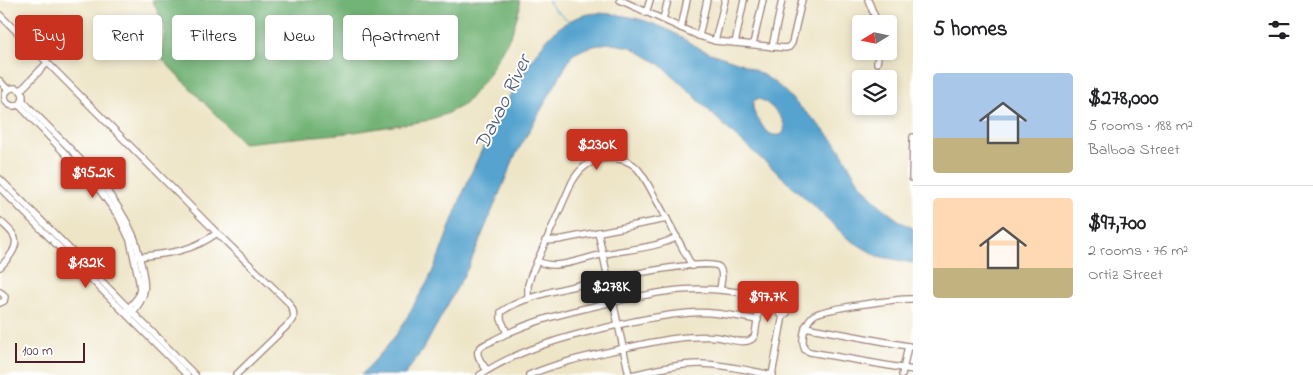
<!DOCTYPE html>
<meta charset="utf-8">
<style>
:root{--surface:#fff;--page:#f6f6f6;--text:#202124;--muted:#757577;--line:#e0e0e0;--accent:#c8321e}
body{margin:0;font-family:"Indie Flower",sans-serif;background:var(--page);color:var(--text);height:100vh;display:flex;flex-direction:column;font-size:19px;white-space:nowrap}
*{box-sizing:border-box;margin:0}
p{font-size:16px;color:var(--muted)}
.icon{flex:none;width:28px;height:28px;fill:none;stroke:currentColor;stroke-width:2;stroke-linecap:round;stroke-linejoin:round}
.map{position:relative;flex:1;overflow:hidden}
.side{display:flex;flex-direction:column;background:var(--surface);width:400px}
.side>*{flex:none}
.top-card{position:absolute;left:15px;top:15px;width:475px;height:45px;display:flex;gap:10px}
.needle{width:32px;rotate:260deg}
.fabs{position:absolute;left:852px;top:15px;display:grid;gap:10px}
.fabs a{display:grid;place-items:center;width:45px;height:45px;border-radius:5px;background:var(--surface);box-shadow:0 2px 8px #0003;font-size:25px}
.scale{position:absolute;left:15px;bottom:12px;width:70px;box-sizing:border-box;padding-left:5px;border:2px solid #4a1f2b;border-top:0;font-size:14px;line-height:18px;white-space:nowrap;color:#4a1f2b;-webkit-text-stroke:4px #fff;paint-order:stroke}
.price{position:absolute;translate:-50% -42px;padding:0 11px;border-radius:5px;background:var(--accent);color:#fff;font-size:16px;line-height:32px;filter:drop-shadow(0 1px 2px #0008)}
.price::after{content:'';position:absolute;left:50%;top:30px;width:15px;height:11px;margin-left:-8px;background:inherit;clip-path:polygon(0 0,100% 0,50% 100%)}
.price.on{background:#222;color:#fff}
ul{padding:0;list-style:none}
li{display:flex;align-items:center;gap:15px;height:125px;padding:0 20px}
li+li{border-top:1px solid var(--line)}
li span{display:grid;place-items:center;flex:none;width:140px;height:100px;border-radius:5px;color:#555}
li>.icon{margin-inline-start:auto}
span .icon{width:60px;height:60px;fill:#fffc;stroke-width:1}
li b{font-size:21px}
h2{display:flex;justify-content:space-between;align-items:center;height:60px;padding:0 20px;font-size:21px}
.tag{padding:0 18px;border-radius:5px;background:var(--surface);box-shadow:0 2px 8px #0003;font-size:18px;line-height:45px}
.tag.on{background:var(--accent);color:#fff}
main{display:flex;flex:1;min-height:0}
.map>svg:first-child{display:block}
.forest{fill:#72b376;stroke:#5e6950}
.water{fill:#54a3ce;stroke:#4f617c;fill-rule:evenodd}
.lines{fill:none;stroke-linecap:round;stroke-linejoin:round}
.stream{stroke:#54a3ce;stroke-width:1}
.minor-casing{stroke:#9c8279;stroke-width:8}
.minor{stroke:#fff;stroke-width:5.5}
.labels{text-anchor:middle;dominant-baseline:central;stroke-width:4;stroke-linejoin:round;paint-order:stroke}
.water-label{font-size:21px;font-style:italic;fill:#4e5a74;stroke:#fff}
</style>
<main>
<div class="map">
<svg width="913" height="375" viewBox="0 0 913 375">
<rect width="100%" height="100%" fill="#fff"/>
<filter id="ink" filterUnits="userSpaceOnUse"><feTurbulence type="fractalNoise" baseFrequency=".02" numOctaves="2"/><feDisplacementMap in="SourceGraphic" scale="10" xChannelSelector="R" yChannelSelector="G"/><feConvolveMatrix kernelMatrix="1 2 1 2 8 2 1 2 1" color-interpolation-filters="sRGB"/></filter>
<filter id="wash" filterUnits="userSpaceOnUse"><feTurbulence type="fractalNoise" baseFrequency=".0096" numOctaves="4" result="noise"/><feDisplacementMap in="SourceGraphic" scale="20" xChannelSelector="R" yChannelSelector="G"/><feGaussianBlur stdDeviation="1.12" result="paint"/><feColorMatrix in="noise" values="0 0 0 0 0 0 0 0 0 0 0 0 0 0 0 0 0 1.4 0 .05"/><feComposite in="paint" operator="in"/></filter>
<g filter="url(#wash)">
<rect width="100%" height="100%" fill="#eee5c7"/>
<polygon class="forest" points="152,0 519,0 520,7 512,33 486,78 465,104 446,114 425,121 348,133 243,143 161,58 165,27"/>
<path class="water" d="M598,13C621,14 646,19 668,30C679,35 689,43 701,49C713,55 727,58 740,63C753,69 768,77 779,86C786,92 792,99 798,105C810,116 822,127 833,140C841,149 845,159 851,169C862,190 891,219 913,228V263L877,256L847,238L814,206L771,167L733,134L690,92L661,65L631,47L607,43L586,48L572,55L515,156L469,266L424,348L406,373L405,375H361C373,362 385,350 396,335C402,328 405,320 410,312C415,302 421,293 427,283C439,259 447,233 457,208C473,166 493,124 516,85C536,53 555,15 598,13ZM759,99C768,102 788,120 784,131C782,138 771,135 767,132C764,129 762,125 760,122C755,115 751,109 754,100Z"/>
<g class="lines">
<polyline class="stream" points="548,0 554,9 570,22"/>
</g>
</g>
<g filter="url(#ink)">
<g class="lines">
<g class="minor-casing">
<g id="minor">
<polyline points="620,0 699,36 715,41 785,48 789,47 792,43 802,0"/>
<polyline points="868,0 878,24"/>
<polyline points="646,13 650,0"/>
<path d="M0,15L217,233L288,302C292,308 295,312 293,320L236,375"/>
<polyline points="663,19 668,0"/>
<polyline points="681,28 687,0"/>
<polyline points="699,36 707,0"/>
<polyline points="715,41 725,0"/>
<polyline points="735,43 744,0"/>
<polyline points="753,44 763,0"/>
<polyline points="772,47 782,0"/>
<polyline points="877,63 879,51"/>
<polyline points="0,81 8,90"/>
<circle cx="14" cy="97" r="9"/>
<polyline points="21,90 47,63"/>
<path d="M23,101C62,142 112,184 134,237C137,244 138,252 140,259C146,284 149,296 130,315"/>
<polyline points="19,105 98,188 119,217 130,240 139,281 140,289 138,297 127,310"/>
<polyline points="912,178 913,137"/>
<polyline points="0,179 195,375"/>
<polyline points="0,188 187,375"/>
<path d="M0,221C4,225 11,230 14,236C20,247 7,260 0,267"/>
<polyline points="598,232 629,375"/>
<polyline points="545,241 558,240 667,219"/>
<path d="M136,257C166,254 192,252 217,233"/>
<path d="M537,261C543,264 548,265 555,265C573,264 588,257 605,254C628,249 657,248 677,237"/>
<polyline points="0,292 3,294 5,297 4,301 0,303"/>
<path d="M528,299V285L531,275L572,182C579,170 587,162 601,159C613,157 628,159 637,168C645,177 651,190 657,201C669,222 680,244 692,266"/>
<path d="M913,299C900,298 823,309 814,315C805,322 800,340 805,350L810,352L913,370"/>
<circle cx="783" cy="310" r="5"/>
<polyline points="805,327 913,347"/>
<path d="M507,333L501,319V312C515,302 533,297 550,292C571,286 707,256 719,267C724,272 721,283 720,289"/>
<path d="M487,370C484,366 476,357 478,351C480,345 489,343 494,340C531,320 572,311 613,302C635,297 657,292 680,290C706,288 730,290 756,295L758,296L760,301L755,335C749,348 728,338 717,337C708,336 698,337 690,337C669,338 649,343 629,347C595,355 561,361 529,375"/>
<path d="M480,375C520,349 567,336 613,326C638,320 664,315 689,313C712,311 735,316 758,320"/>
<path d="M631,375C654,370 677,364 700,364C725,364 749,371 773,375"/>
<polyline points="772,375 783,315"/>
<polyline points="902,375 908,346"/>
</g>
</g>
<use href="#minor" class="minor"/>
</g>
</g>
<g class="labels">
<g class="water-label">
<text transform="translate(504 103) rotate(-64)">Davao River</text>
</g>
</g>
</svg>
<div class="fabs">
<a><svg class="needle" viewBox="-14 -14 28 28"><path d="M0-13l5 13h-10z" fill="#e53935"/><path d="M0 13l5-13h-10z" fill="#757577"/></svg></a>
<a><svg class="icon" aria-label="layers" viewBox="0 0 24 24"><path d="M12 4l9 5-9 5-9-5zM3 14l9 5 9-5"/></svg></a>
</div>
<div class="scale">100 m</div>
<b class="price" style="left:597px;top:171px">$230K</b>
<b class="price" style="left:93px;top:199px">$95.2K</b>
<b class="price" style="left:86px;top:289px">$132K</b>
<b class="price on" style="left:611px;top:313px">$278K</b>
<b class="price" style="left:768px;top:323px">$97.7K</b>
<div class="top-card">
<a class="tag on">Buy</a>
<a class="tag">Rent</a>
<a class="tag">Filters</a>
<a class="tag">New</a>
<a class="tag">Apartment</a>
</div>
</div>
<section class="side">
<h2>5 homes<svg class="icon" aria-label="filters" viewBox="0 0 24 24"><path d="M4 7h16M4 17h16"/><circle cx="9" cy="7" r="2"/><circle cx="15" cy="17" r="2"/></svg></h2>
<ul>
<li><span style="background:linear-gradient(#a9c7e8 65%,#c2b280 0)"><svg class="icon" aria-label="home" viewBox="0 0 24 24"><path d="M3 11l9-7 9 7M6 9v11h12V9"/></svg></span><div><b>$278,000</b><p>5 rooms · 188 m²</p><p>Balboa Street</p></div></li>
<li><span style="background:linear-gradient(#ffd9b3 70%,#c2b280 0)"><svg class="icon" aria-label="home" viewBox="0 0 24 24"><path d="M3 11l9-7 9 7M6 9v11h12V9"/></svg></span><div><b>$97,700</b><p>2 rooms · 76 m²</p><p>Ortiz Street</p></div></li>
</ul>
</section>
</main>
